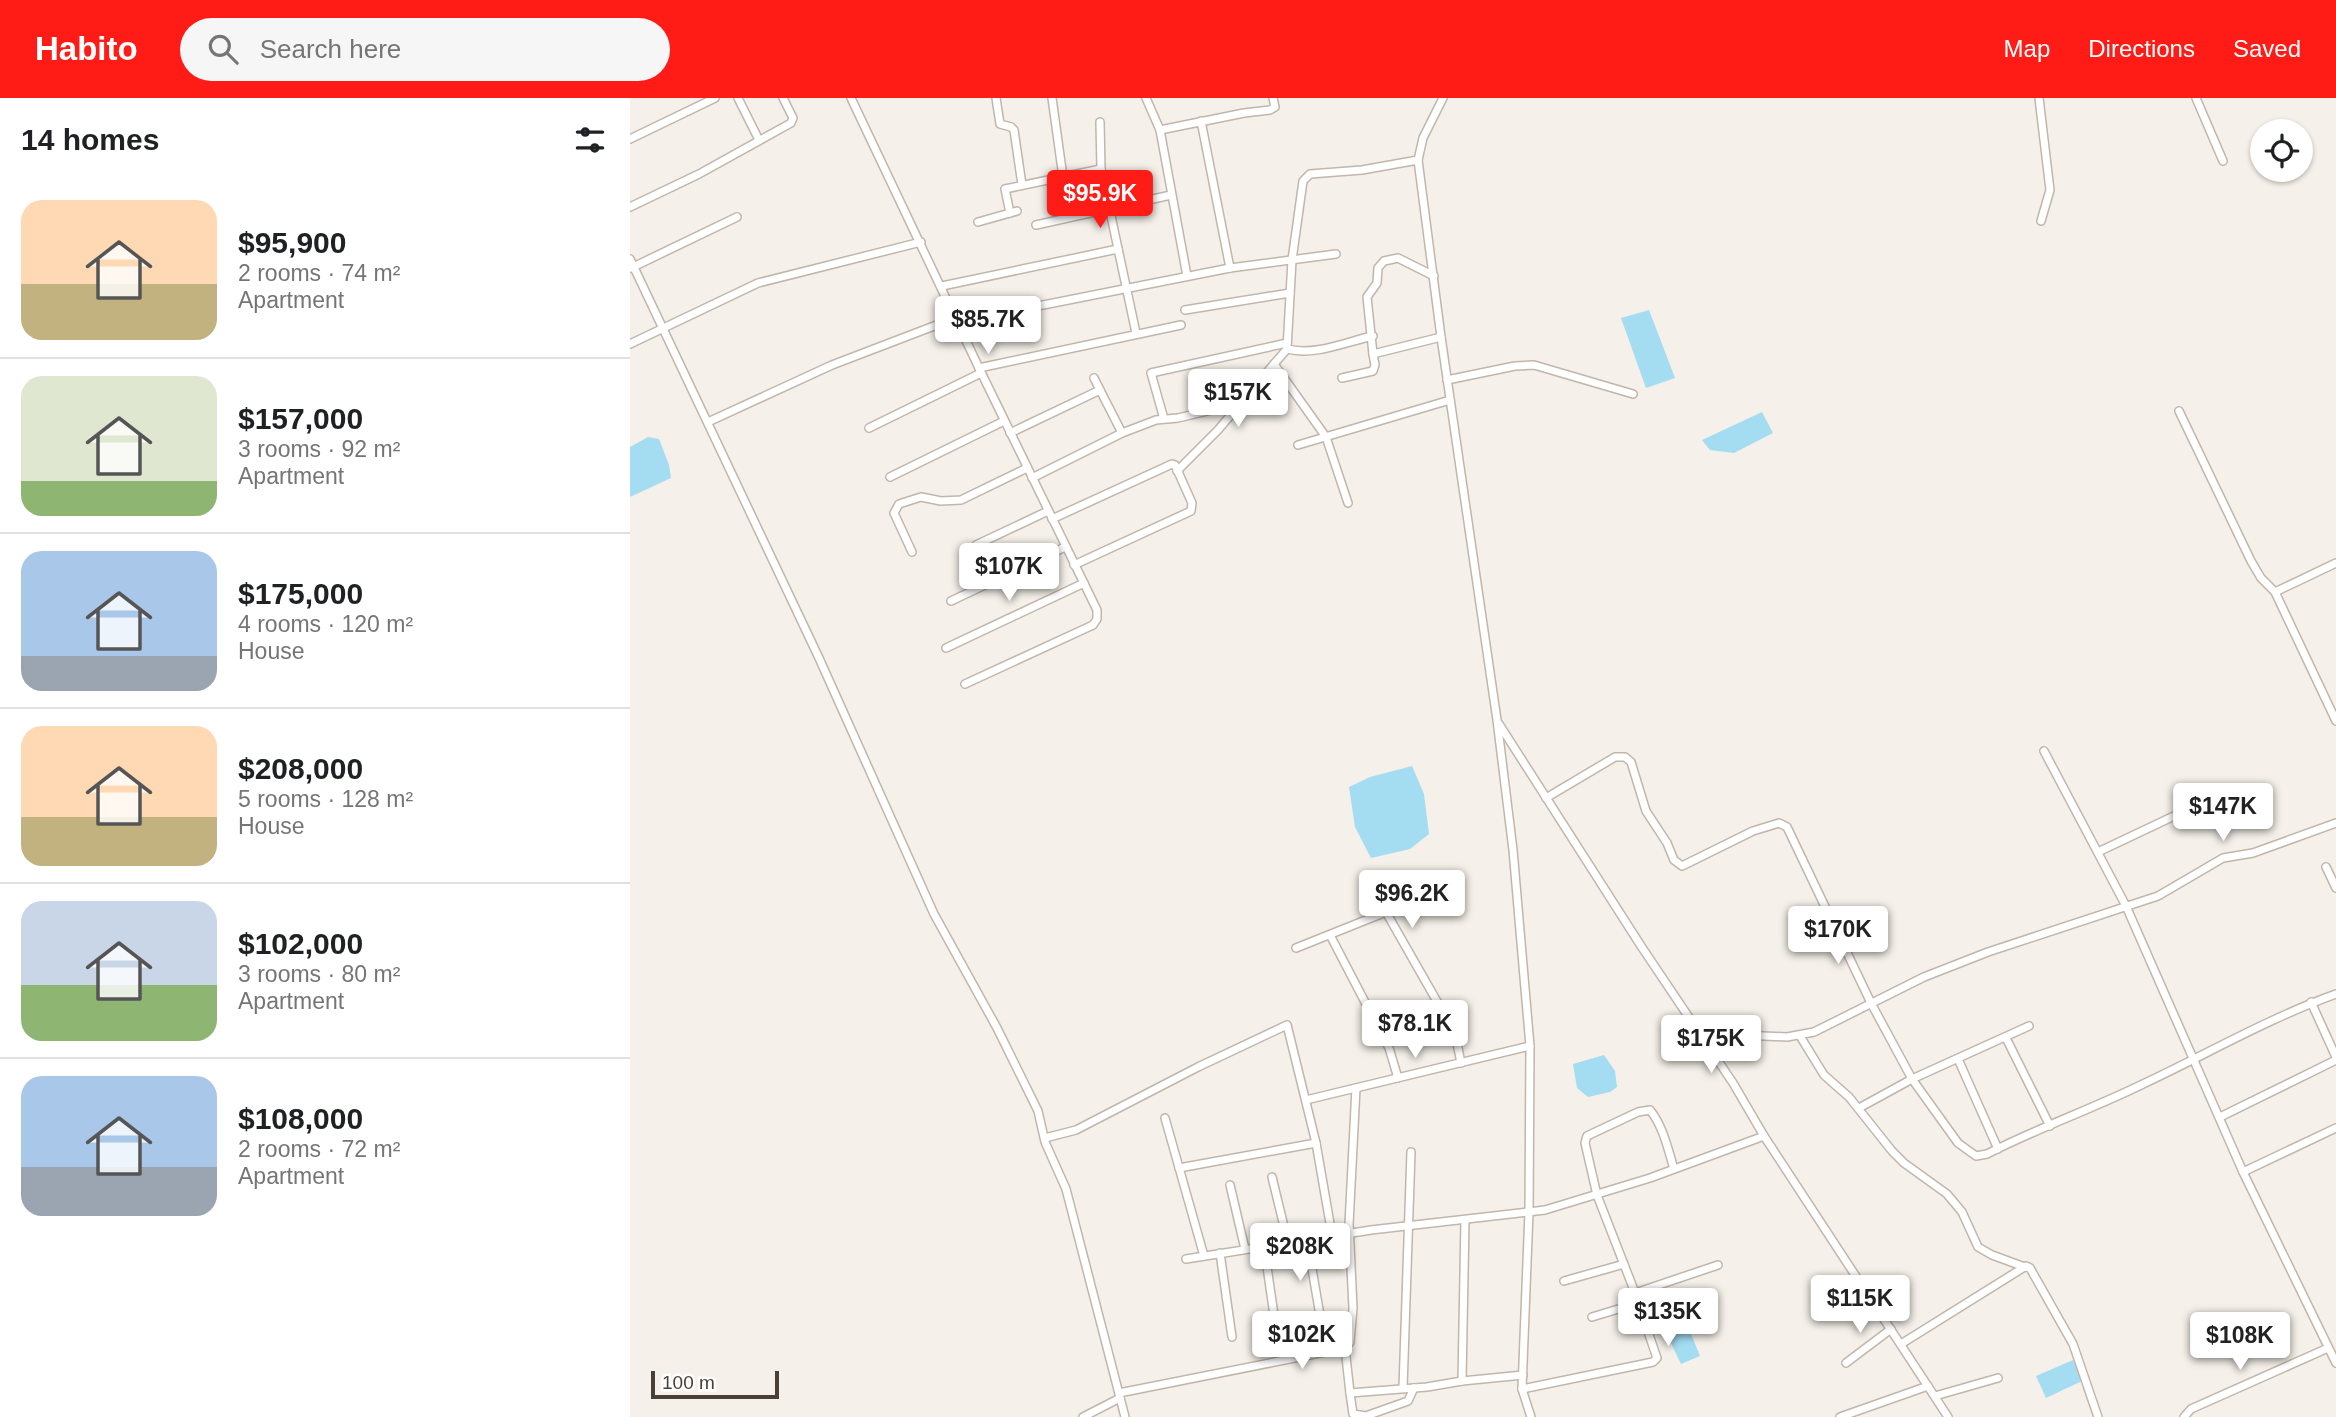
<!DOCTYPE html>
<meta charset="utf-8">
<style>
:root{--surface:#fff;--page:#f6f6f6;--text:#202124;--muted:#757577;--line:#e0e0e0;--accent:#ff1b16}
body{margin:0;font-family:Arial,sans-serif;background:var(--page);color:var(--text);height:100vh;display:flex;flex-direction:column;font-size:26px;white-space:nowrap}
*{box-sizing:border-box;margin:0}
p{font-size:23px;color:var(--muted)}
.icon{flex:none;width:38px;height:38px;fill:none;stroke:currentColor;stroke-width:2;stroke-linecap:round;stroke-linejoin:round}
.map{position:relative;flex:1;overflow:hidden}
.drawer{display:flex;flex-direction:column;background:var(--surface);width:630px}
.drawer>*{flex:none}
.buttons{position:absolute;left:1620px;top:21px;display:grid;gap:14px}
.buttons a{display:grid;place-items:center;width:63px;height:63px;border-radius:50%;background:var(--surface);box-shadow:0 2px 5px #0004;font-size:35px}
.scale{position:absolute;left:21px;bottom:18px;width:128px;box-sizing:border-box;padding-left:7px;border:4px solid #493f37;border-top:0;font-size:19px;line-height:24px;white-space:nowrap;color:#493f37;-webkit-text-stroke:5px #fff;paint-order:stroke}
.price{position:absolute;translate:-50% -60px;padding:0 16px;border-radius:7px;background:#fff;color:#222;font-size:23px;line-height:46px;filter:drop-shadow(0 2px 4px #0008)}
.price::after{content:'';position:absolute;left:50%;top:42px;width:21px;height:16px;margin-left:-10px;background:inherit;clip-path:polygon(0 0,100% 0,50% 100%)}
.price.selected{background:var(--accent);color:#fff}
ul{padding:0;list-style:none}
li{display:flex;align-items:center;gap:21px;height:175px;padding:0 21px}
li+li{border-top:2px solid var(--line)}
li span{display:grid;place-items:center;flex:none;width:196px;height:140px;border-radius:21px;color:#555}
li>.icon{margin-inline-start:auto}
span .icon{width:84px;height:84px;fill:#fffc;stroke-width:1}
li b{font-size:30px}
h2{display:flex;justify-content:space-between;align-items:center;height:84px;padding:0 21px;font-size:30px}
header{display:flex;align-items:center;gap:42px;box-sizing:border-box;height:98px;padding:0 35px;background:var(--accent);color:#fff}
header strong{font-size:33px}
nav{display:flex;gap:38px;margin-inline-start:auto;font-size:24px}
.search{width:490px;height:63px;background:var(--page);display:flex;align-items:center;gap:18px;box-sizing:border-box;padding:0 24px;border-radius:38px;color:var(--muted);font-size:26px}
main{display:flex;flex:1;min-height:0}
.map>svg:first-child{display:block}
.water{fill:#a4dcf2}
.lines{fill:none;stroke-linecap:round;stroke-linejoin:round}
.minor-casing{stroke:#c1b6ab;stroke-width:10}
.minor{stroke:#fff;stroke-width:7}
</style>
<header>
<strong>Habito</strong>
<div class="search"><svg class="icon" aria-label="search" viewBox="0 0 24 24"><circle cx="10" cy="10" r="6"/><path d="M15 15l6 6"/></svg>Search here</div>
<nav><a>Map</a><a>Directions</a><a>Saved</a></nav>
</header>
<main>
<section class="drawer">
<h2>14 homes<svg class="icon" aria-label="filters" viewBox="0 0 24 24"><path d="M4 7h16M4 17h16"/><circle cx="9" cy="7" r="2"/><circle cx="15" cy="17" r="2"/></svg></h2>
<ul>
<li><span style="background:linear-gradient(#ffd9b3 60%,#c2b280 0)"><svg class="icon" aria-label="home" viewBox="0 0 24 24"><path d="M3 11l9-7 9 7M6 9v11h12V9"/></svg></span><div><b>$95,900</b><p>2 rooms · 74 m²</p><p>Apartment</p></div></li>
<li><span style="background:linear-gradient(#dfe7d0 75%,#8fb573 0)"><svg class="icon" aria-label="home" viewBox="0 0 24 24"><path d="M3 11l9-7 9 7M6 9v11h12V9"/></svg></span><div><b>$157,000</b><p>3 rooms · 92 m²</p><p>Apartment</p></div></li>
<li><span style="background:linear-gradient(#a9c7e8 75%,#9aa5b1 0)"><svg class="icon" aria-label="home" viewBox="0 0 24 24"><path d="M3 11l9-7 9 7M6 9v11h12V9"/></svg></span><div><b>$175,000</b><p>4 rooms · 120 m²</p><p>House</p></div></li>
<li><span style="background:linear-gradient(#ffd9b3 65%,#c2b280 0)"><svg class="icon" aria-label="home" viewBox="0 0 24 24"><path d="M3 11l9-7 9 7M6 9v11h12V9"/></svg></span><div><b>$208,000</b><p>5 rooms · 128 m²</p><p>House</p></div></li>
<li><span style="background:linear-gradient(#c9d6e8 60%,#8fb573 0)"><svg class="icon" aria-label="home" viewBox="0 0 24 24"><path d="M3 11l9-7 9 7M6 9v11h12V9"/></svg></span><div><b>$102,000</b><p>3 rooms · 80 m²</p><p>Apartment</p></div></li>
<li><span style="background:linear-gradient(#a9c7e8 65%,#9aa5b1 0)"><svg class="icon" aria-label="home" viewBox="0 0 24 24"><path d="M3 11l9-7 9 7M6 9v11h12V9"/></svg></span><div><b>$108,000</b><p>2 rooms · 72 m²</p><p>Apartment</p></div></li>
</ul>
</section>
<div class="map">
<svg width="1706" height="1319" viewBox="0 0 1706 1319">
<rect width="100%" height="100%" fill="#f5f0e9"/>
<g class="water">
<polygon points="1019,212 1045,280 1016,290 991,220"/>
<polygon points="1132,314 1143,335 1104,355 1080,352 1072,342"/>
<polygon points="18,339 29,341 39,367 41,380 0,399 0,349"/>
<polygon points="782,668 794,696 799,736 780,751 741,760 725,729 719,689 740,679"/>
<polygon points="974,957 985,973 987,989 980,994 958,999 947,990 943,966"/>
<polygon points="1059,1231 1070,1258 1051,1266 1038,1239"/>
<polygon points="1443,1262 1452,1283 1416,1300 1406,1278"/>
</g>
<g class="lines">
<g class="minor-casing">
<g id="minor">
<polyline points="108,0 129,42"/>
<polyline points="221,0 349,270 467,512 467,521 463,527 335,586"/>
<polyline points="366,0 370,26 381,29 384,32 392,87"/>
<polyline points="422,0 433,79"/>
<polyline points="516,0 530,32 557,178"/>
<polyline points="813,0 793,40 788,62 811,239 867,622 883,752 900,948 899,1114 892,1291 901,1319"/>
<polyline points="1409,0 1420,92 1411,123"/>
<polyline points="1566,0 1593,63"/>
<polyline points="571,23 600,170"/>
<polyline points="470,24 471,71 506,235"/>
<polyline points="530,32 614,15 640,12 645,9 643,0"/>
<polyline points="0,41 85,0"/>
<polyline points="0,109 69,76 161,25 163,20 153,0"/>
<polyline points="380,115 375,91 471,71"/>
<polyline points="348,124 387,113"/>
<polyline points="406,127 541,97"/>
<polyline points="0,161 189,560 304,816 367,930 408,1013 415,1044 436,1091 495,1319"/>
<polyline points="1,170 107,119"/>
<polyline points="804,178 768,160 754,163 748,170 747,185 737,199 743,256 811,239"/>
<polyline points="312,188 488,151"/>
<polyline points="555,212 660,195"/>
<polyline points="327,224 600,170 706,156"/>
<polyline points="0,246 128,185 291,144"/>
<path d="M657,251C686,258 715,244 743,238"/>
<polyline points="349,270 551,227"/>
<polyline points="464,280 470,292"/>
<polyline points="712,280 743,273 745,267 743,256"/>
<polyline points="817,282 885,268 904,267 1003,296"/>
<polyline points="1549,313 1621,463 1631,480 1645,494 1706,623"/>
<polyline points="534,321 521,275 657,245"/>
<polyline points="78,324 202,267 325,220"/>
<polyline points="239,330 351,275"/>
<polyline points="380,335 470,292 492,335"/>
<polyline points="668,347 820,302"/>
<polyline points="547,373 588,332 644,266"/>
<polyline points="260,379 374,323"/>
<polyline points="402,380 492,335 526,322 548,320 611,305"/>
<polyline points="718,405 696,339 644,266 657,251 662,162 673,83 680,76 732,72 788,62"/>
<polyline points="422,421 542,366 545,367 562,405 561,413 444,467"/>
<polyline points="346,447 418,413"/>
<polyline points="282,454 264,415 269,406 291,399 311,403 331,402 397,370"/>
<polyline points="1645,494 1706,465"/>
<polyline points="321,503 435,449"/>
<polyline points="316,550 454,485"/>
<polyline points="869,626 1011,848 1103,985 1134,1038 1318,1319"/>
<polyline points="1414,653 1496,808 1613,1074 1706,1265"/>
<path d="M916,700L985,659H995L1001,664L1016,713L1037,745L1044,762L1052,768L1123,733L1149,725L1157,729L1241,905L1282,981L1328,1045L1346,1058L1357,1056C1408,1030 1462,1011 1513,986C1577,956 1639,920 1706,896"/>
<polyline points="1468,754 1580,701"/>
<polyline points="1696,769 1706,790"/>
<polyline points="700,837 759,950 768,980"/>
<polyline points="666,850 756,814 825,935 831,965"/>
<polyline points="1681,904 1706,959"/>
<polyline points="1069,935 1157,939 1184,934 1294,879 1358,854 1528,798 1593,760 1623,755 1706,725"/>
<polyline points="1170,938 1194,977 1219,999 1262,1053 1274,1065 1317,1096 1332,1114 1348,1149 1362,1157 1392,1168"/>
<polyline points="1376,940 1420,1028"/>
<polyline points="1328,961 1368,1051"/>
<polyline points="676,1002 900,948"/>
<polyline points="1229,1010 1282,981 1399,928"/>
<polyline points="1590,1019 1704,963 1706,960"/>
<polyline points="535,1020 574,1158"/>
<polyline points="415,1040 446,1032 568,969 657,927 686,1045 702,1137"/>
<polyline points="549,1070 686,1045"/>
<polyline points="1613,1074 1706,1030"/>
<polyline points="642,1079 658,1145"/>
<polyline points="600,1087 615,1151"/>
<polyline points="677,1142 691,1223"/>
<polyline points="634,1148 646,1231"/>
<polyline points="590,1155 602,1239"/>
<polyline points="556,1161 741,1132 915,1112 1020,1080 1134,1038"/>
<polyline points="934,1183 994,1166"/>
<polyline points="1005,1195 1088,1167"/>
<polyline points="962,1219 1008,1205"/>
<polyline points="1271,1246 1396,1168 1400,1170 1443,1246 1468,1319"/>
<polyline points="715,1250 720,1295 797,1289 832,1283 893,1277"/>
<polyline points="1216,1265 1261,1231"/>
<polyline points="832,1283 835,1122"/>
<polyline points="773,1290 781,1054"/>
<path d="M892,1291L1023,1264L1027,1260L1002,1187L967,1097L955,1045L957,1038L1008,1014L1020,1012C1033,1028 1038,1051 1044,1071"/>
<polyline points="489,1295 715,1250 720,1244 723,1210 719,1126 726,990"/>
<polyline points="720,1295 723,1316 736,1318 778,1303 784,1290"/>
<polyline points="1305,1298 1368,1280"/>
<polyline points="453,1319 490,1300"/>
<polyline points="1210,1319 1298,1288"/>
<polyline points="1554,1319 1561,1311 1698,1250"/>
</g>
</g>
<use href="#minor" class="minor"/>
</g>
</svg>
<div class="buttons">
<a><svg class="icon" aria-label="locate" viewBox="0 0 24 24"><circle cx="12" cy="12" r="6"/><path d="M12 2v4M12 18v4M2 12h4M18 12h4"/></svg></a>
</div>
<div class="scale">100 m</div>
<b class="price selected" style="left:470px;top:132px">$95.9K</b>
<b class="price" style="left:358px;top:258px">$85.7K</b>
<b class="price" style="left:608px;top:331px">$157K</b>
<b class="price" style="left:379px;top:505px">$107K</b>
<b class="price" style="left:1593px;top:745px">$147K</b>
<b class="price" style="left:782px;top:832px">$96.2K</b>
<b class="price" style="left:1208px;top:868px">$170K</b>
<b class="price" style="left:785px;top:962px">$78.1K</b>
<b class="price" style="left:1081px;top:977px">$175K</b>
<b class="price" style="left:670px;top:1185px">$208K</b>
<b class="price" style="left:1230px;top:1237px">$115K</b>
<b class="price" style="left:1038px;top:1250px">$135K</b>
<b class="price" style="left:672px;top:1273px">$102K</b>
<b class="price" style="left:1610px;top:1274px">$108K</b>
</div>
</main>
